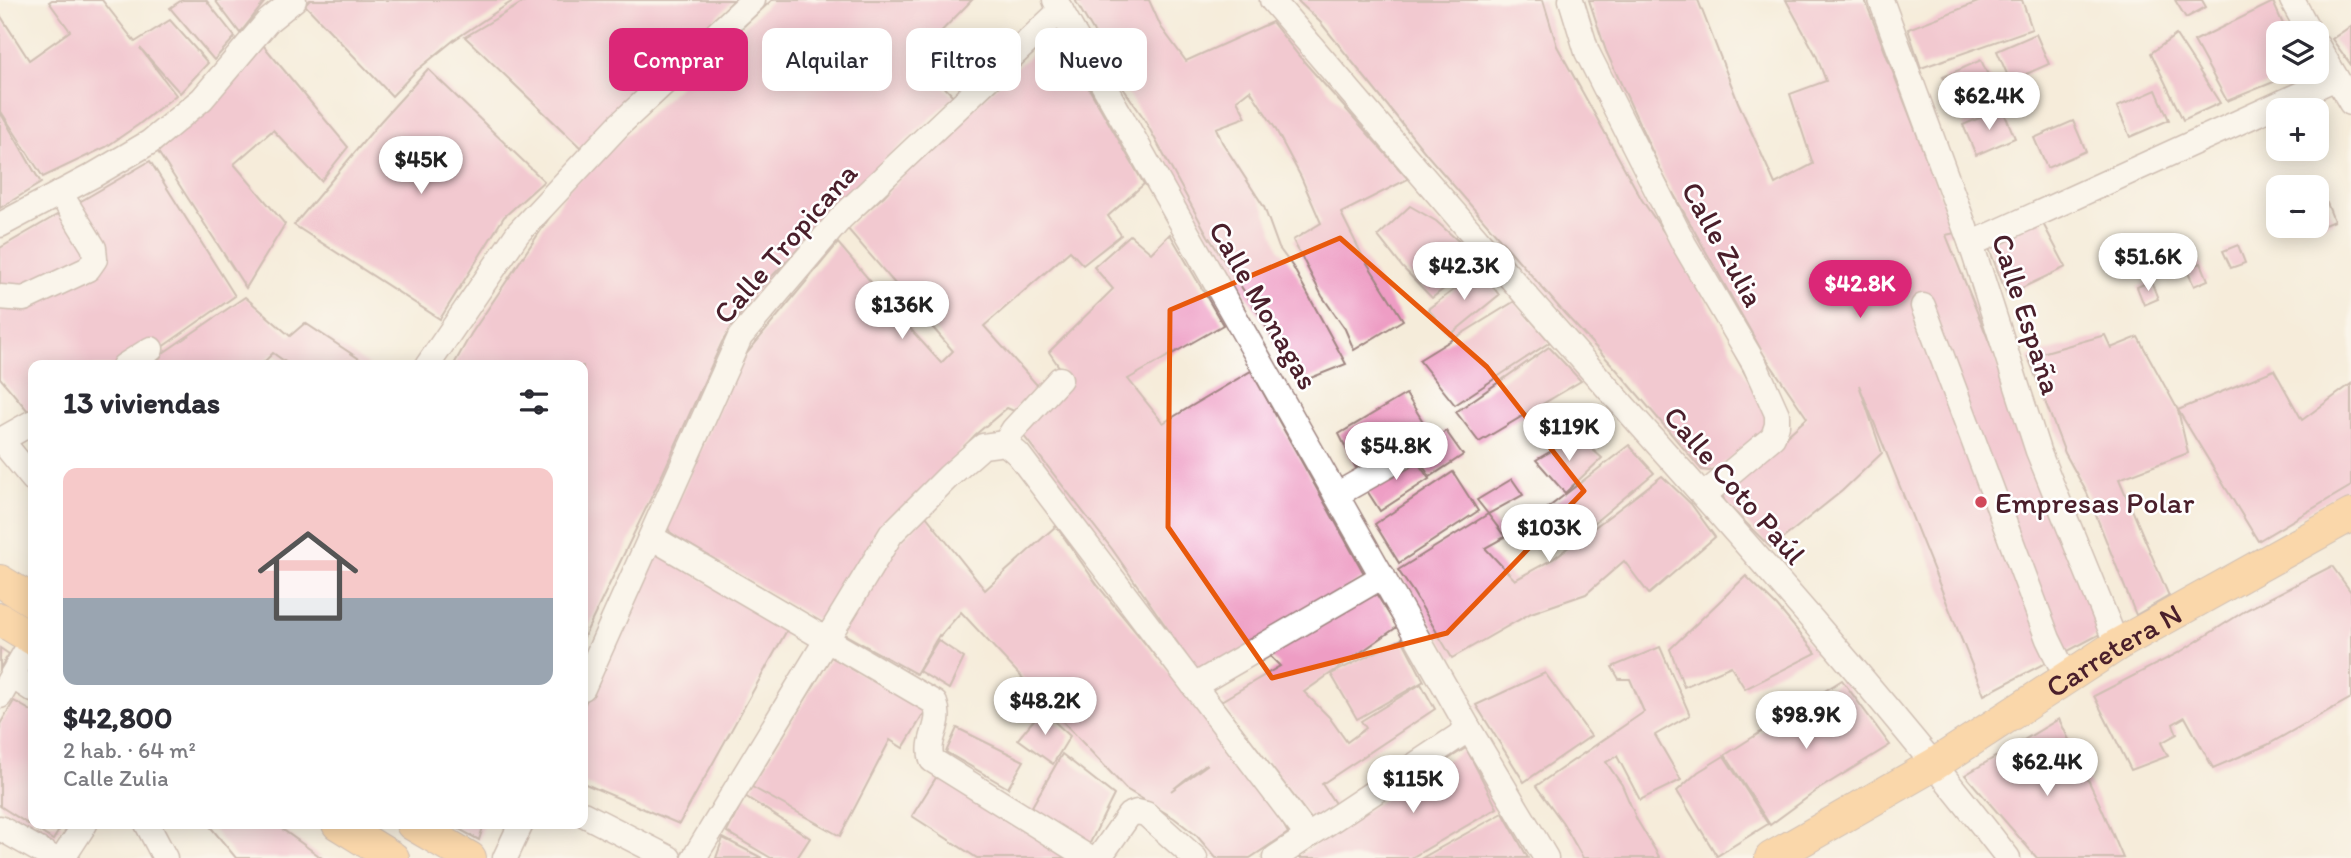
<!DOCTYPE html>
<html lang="es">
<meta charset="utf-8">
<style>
:root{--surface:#fff;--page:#f2f2f3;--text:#2b2b33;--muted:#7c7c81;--line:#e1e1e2;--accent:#db2777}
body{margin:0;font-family:Itim,sans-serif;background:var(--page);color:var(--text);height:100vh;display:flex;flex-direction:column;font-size:26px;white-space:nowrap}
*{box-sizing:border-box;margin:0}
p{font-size:23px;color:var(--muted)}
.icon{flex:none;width:38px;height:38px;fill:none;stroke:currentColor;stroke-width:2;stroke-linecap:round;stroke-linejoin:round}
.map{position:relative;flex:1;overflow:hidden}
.side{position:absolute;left:28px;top:360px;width:560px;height:469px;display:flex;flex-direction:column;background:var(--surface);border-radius:14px;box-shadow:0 4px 18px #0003}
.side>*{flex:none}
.top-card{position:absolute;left:609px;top:28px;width:665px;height:63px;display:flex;gap:14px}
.controls{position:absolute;left:2266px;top:21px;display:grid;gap:14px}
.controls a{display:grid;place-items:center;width:63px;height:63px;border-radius:14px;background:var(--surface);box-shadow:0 4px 18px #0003;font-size:35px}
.price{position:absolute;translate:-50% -60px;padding:0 16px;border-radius:24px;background:#fff;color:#222;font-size:23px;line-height:46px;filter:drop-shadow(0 2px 4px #0008)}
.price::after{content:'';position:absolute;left:50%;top:42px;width:21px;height:16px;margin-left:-10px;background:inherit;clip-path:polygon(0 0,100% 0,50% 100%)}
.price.current{background:var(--accent);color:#fff}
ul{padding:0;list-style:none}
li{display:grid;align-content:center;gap:14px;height:371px;padding:0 35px}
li+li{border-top:2px solid var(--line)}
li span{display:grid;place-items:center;height:217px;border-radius:14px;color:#555}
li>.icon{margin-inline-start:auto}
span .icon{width:126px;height:126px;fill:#fffc;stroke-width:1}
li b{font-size:30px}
h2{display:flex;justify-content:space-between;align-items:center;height:84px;padding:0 35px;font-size:30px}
.pill{padding:0 24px;border-radius:14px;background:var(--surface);box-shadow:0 4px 18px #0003;font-size:24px;line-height:63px}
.pill.current{background:var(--accent);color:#fff}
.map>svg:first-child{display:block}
.building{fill:#ee9dc4;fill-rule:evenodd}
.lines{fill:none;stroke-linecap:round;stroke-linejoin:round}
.minor-casing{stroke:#a08682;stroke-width:27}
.major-casing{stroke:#a08682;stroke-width:34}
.minor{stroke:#fff;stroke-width:24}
.major{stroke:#febc70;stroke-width:32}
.marked{fill:none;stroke:#e8590c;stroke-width:5;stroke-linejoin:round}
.poi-dot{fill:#d1495b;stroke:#fff;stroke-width:2.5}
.labels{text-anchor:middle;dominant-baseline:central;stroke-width:5;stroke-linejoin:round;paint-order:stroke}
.street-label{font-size:30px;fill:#4a1f2b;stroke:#fff}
.poi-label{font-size:30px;fill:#4a1f2b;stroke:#fff;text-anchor:start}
</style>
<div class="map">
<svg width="2351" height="858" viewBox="0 0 2351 858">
<rect width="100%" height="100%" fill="#fff"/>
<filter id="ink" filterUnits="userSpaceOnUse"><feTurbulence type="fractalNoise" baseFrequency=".0143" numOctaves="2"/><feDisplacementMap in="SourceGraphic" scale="14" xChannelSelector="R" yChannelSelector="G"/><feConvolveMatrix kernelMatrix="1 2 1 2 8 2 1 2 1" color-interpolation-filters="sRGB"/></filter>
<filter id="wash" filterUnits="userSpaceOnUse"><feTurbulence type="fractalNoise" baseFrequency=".00686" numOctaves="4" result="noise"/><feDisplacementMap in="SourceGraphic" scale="28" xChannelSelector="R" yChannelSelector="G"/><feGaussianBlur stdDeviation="1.57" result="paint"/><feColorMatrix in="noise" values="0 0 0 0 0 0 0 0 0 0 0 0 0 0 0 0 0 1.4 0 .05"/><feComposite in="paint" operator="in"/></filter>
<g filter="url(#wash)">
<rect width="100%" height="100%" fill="#f5ecda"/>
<g id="blocks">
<g class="building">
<polygon points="52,0 102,0 135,42 170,20 208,63 180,93 140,48 176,95 138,125 106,147 43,177 0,110 0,15 29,60 70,31 49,2"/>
<polygon points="182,0 206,0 235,37 214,60 170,8"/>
<polygon points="215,0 266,0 240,33"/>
<polygon points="310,0 514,0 454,40 416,71 392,96 305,5"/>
<polygon points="527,0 734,0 582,149 465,37"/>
<polygon points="772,0 972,0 916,57 954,97 872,172 750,299 722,342 663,473 583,639 583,366 453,366 471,334 570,187"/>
<polygon points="1075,0 1149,0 1161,27 1186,61 1272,22 1299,56 1408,179 1341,213 1362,255 1403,320 1354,350 1345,329 1322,296 1293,240 1321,223 1301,177 1275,128 1250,90 1237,100 1246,117 1216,128 1222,142 1264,207 1279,248 1293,267 1346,364 1298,383 1257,311 1208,236 1143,117 1121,85 1106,53"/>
<polygon points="1297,0 1543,0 1557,46 1642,200 1678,253 1707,302 1765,412 1766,430 1718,468 1709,471 1702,470 1616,369 1565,314 1428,156 1321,23"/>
<polygon points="1589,0 1698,0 1738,102 1775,184 1813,164 1790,94 1826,81 1816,55 1786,0 1865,0 1955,233 1946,235 2106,631 1984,695 1859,385 1882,453 1842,491 1771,548 1725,502 1722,494 1807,418 1764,355 1663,175 1606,51"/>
<polygon points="1983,0 2022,0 2032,29 1921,68 1908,29"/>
<polygon points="2175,0 2202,0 2206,7 2186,18"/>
<polygon points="2273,2 2287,33 2278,33 2278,72 2298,72 2227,101 2194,41"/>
<polygon points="2351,26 2351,65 2332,39"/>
<polygon points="1057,33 1144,184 1108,216 1121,235 1083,265 1070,251 984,326 1038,386 1014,411 1007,408 975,435 929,485 825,625 677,537 670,532 667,526 738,364 838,243 914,333 941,363 953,351 847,228 884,196 913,164 1019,65"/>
<polygon points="2036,34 2049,64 2010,81 1997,51"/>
<polygon points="2176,35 2220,103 2183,120 2151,53"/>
<polygon points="263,45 348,147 321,181 273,130 234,164 285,224 246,288 158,152 198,116"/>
<polygon points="1981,60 1995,90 1956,107 1943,77"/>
<polygon points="428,69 544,181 504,217 440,319 294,225 380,122"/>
<polygon points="2156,90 2169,120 2130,137 2117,107"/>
<polygon points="2002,108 2015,138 1976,155 1963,125"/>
<polygon points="0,112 41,183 0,208"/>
<polygon points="2073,121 2086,151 2047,168 2034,138"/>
<polygon points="150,161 235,296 135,366 33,366 33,417 0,378 0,248"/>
<polygon points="2327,203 2334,221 2320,227 2317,220 2317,207"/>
<polygon points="1410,206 1436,221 1465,247 1477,263 1432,298 1403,268 1378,236"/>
<polygon points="2039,216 2066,267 2007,295 1987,243"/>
<polygon points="1170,234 1223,325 1128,379 1163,423 1251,371 1366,577 1202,678 1112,549 1020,431 1068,380 1049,352 1113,289 1094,267 1130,235 1151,253"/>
<polygon points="2238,245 2245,263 2231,268 2223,251"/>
<polygon points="2201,263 2208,280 2194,286 2186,268"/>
<polygon points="1481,270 1499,295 1450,335 1428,309"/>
<polygon points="2151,281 2158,299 2144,305 2137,287"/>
<polygon points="245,297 290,336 305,323 370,366 291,366 273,353 260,366 144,366"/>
<polygon points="1515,301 1550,342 1455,405 1419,360"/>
<polygon points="2105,335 2111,348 2138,337 2178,410 2188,453 2119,479 2169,596 2136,615 2087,493 2065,453 2028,357"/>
<polygon points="1549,347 1581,381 1479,442 1456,412"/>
<polygon points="2274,370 2302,420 2351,384 2351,486 2258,541 2178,410"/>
<polygon points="1406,394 1430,433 1356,468 1339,434"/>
<polygon points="1446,431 1463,455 1430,477 1414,452"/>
<polygon points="1577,436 1602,458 1565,493 1536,460"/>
<polygon points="1629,445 1654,473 1565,547 1540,514"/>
<polygon points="1412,454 1429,479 1380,511 1364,486"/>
<polygon points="1453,472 1478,511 1399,563 1375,524"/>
<polygon points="1662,476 1691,504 1715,537 1649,594 1624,561 1586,594 1531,613 1452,658 1413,592 1398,570 1488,514 1477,500 1512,479 1523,495 1488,514 1505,537 1485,548 1515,580 1553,559"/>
<path d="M926,516L985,590L1056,526L1098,586L1264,789L1288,833L1250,858H1216L1197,836L1174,818L1126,789L961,612L940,636L939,635L916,674L840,632L893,548ZM1206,764L1207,765L1171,791L1187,778Z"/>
<polygon points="658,552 787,630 679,824 583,783 583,708 653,556"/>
<polygon points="2332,566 2351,592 2351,698 2267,745 2213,768 2185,717 2173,724 2177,734 2161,743 2168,756 2131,770 2094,696 2180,652 2248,609"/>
<polygon points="1746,576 1777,606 1816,653 1745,689 1731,666 1684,687 1670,649"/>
<polygon points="1372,587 1397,627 1304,692 1329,717 1347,742 1366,728 1361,721 1421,684 1435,709 1322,784 1336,805 1312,820 1221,701 1280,666 1267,653"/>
<polygon points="1402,639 1424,681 1357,719 1331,674"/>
<polygon points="938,640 964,658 949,689 919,671"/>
<polygon points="1660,647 1690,715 1655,735 1681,780 1640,800 1617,756 1606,762 1622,785 1637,820 1660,858 1583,858 1563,823 1536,786 1644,712 1630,679 1619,679 1612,667"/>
<polygon points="0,648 9,654 0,668"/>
<polygon points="831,657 926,710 903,748 890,740 840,836 752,787"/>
<polygon points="1545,673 1591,736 1524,782 1476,705"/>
<polygon points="1842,680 1890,745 1819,789 1770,825 1725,755"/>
<polygon points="14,701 33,712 33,824 63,824 53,840 0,806 0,724"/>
<polygon points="1042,710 1070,736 1053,764 1018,739"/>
<polygon points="2059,719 2102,809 2123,858 2037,858 1965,775"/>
<polygon points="957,728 1024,761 1008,788 946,752"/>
<polygon points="1466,748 1497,808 1411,858 1296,858 1344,824"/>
<polygon points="1062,754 1114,795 1088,847 1030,810"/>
<polygon points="1724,756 1768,824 1717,856 1677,791 1698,772"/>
<polygon points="939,773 1074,858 977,858 912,816"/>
<polygon points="745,796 810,838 797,858 771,858 727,832"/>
<polygon points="1503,813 1528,858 1422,858"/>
<polygon points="208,824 275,824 322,858 236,858"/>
<polygon points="450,824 484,824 479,840"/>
<polygon points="723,838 762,858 716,858"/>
</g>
</g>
</g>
<g filter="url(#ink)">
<use href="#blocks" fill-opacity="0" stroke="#a08682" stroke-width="2"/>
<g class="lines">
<g class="minor-casing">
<g id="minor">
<polyline points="1055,0 1469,729 1546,858"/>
<path d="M1272,0C1369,113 1466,228 1565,340C1716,510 1869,678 2008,858"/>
<polyline points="1571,0 1587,52 1684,244 1755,365 1777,414 1777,425 1773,437 1704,495"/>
<polyline points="1881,0 1971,244 2038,451 2117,645"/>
<polyline points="2292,0 2310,33"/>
<polyline points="2317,45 2351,103"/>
<polyline points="0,225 94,175 150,142 202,99 268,21 294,0"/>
<polyline points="1971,244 2336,78"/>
<polyline points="0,297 24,299 88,269 95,259 94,248 60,193"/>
<polyline points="1923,306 2048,639 2067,678"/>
<polyline points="124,366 151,349"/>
<polyline points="427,366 518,233 620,124 753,0"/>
<polyline points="0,439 33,479"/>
<polyline points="1,440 33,422"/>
<polyline points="1005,443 1013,430 1060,379"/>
<polyline points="1336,495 1415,450"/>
<path d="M651,537L935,703C944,725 925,738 932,760L1089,858"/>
<polyline points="12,676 33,690"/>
<polyline points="1194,686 1383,576"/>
<polyline points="583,688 740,337 841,218 1061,10"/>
<polyline points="0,696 33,639"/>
<polyline points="583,814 669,858"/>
<polyline points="147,824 165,858"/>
<polyline points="0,828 53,858"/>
<polyline points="63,858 85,824"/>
<polyline points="505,858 521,824"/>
<polyline points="694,858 891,534 949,476 983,446 1005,443 1018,454 1307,835"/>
<polyline points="1099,858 1129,815 1137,812 1146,814 1195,858"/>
<polyline points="1275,858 1469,729"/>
</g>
</g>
<g class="major-casing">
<g id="major">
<polyline points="0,581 33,601"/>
<polyline points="0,619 33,639"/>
<polyline points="338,824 393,858"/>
<polyline points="412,824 470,858"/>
<path id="s1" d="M1771,858L1935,764L2117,645L2351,515"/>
</g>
</g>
<use href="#minor" class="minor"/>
<use href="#major" class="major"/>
</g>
</g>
<path d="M0 0H2351V858H0ZM1340,238L1487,367L1584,491L1447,633L1272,678L1168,527L1170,310Z" fill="#f5ecda" fill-opacity=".55" fill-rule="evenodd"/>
<path class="marked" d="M1340,238L1487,367L1584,491L1447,633L1272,678L1168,527L1170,310Z"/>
<circle class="poi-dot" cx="1981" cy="502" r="7"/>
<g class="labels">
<g class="street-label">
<text transform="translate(785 243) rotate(-49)">Calle Tropicana</text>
<text transform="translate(1723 244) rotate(61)">Calle Zulia</text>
<text transform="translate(1264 305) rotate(60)">Calle Monagas</text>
<text transform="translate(2027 314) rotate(72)">Calle España</text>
<text transform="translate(1735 485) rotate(49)">Calle Coto Paúl</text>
<text stroke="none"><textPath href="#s1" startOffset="401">Carretera N</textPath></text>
</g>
<g class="poi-label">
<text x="1995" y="502">Empresas Polar</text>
</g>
</g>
</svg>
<div class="controls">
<a><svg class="icon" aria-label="layers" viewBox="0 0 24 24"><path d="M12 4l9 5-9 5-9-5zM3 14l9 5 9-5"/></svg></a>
<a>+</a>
<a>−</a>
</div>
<b class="price" style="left:1989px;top:132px">$62.4K</b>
<b class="price" style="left:421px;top:196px">$45K</b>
<b class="price" style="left:2148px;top:293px">$51.6K</b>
<b class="price" style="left:1464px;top:302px">$42.3K</b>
<b class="price current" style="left:1860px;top:320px">$42.8K</b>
<b class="price" style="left:902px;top:341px">$136K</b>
<b class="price" style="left:1569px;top:463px">$119K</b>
<b class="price" style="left:1396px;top:482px">$54.8K</b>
<b class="price" style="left:1549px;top:564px">$103K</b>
<b class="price" style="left:1045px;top:737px">$48.2K</b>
<b class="price" style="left:1806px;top:751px">$98.9K</b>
<b class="price" style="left:2047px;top:798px">$62.4K</b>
<b class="price" style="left:1413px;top:815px">$115K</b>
<div class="top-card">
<a class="pill current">Comprar</a>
<a class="pill">Alquilar</a>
<a class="pill">Filtros</a>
<a class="pill">Nuevo</a>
</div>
<section class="side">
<h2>13 viviendas<svg class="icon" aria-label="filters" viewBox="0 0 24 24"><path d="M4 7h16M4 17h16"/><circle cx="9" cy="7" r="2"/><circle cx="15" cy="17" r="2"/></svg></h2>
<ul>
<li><span style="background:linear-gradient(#f6c9c9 60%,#9aa5b1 0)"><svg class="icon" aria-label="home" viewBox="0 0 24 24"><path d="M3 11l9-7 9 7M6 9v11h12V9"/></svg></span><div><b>$42,800</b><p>2 hab. · 64 m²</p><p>Calle Zulia</p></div></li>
</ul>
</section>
</div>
